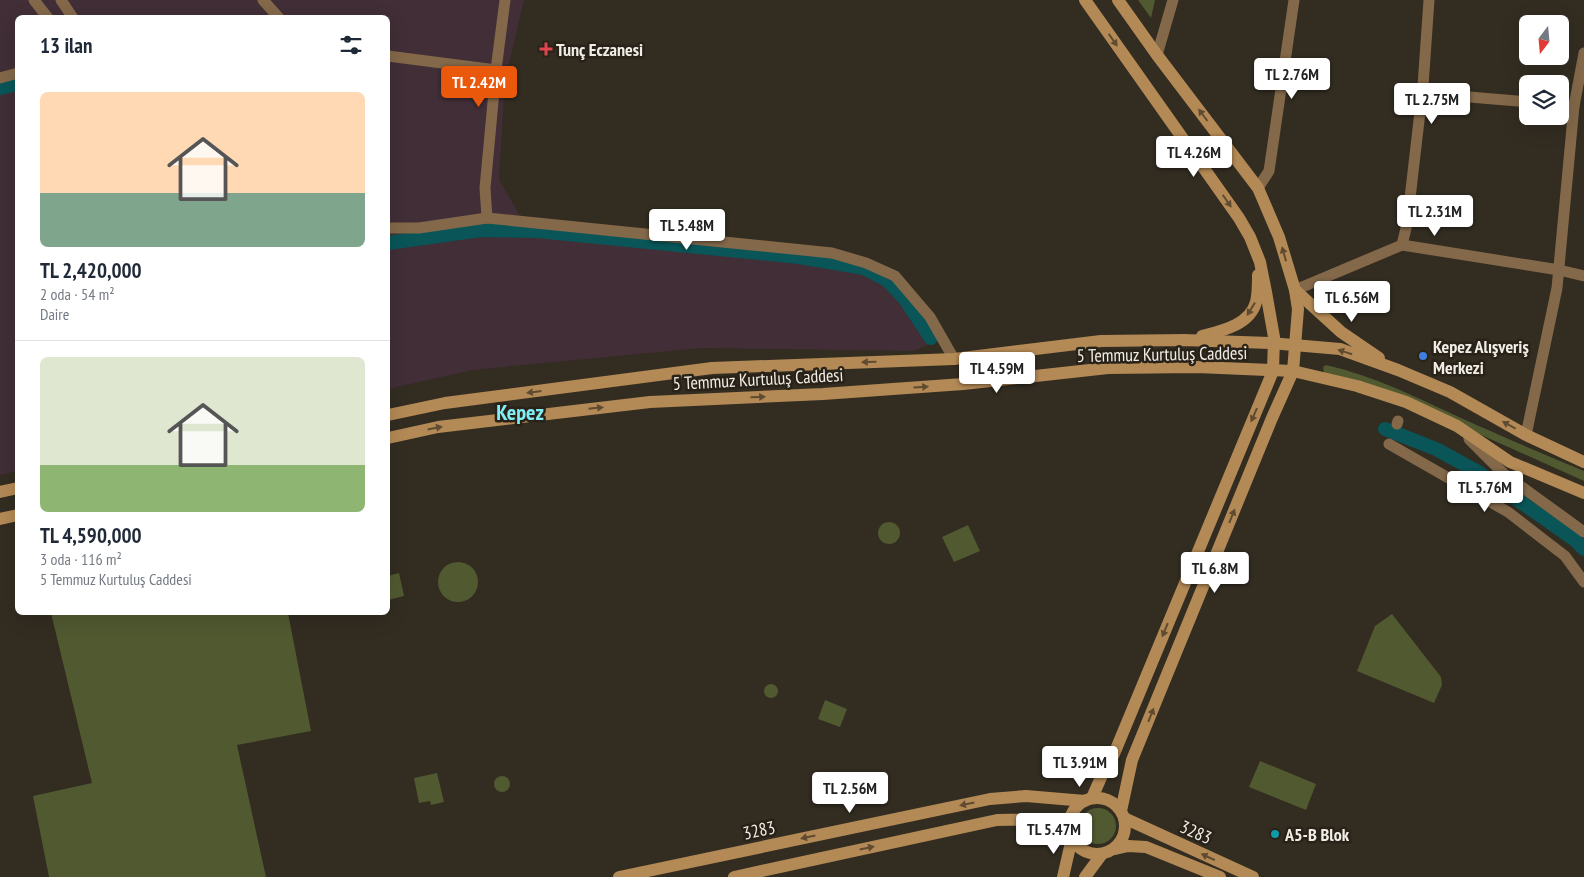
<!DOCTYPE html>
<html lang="tr">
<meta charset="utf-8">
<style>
:root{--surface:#fff;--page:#f6f6f7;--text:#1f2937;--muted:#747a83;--line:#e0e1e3;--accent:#ea580c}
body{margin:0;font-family:"PT Sans Narrow",sans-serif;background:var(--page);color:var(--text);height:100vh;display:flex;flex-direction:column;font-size:19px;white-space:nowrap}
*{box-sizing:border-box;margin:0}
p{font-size:16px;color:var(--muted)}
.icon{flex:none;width:28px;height:28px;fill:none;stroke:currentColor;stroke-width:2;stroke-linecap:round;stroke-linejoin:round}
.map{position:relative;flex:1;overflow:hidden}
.panel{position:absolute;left:15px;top:15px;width:375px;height:600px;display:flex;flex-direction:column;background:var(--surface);border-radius:8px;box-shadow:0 5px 20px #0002}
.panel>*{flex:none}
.needle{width:32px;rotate:196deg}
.fabs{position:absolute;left:1519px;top:15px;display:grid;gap:10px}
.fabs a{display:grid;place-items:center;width:50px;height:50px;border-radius:8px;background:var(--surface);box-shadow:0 5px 20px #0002;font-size:25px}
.price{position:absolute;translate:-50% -42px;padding:0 11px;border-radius:5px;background:#fff;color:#222;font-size:16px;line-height:32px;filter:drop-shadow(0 1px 2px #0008)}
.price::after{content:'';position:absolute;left:50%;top:30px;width:15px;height:11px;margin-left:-8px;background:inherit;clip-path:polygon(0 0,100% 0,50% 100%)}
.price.active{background:var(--accent);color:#fff}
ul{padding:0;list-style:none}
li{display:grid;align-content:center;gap:10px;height:265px;padding:0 25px}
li+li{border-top:1px solid var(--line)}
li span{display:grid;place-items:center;height:155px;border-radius:8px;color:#555}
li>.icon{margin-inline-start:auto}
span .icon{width:90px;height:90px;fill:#fffc;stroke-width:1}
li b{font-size:21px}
h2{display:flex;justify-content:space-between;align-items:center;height:60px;padding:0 25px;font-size:21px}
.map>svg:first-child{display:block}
.industrial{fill:#412e36}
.green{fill:#515931}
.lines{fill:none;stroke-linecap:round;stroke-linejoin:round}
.canal{stroke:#095558;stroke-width:14}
.street{stroke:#836849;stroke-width:11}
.secondary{stroke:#b38955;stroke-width:12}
.oneway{fill:#604b30}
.health-dot{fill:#e0444e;stroke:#282218;stroke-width:2}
.shop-dot{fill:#3f7fe0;stroke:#282218;stroke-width:2}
.culture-dot{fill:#0f9aa8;stroke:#282218;stroke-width:2}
.labels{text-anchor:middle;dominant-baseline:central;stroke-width:5;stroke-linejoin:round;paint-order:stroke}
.poi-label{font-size:18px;font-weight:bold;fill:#f1ede6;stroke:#282218;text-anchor:start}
.street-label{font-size:18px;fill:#f1ede6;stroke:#282218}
.district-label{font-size:22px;font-weight:bold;fill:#81edf4;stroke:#282218}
</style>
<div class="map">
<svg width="1584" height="877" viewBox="0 0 1584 877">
<rect width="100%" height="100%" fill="#322c21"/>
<polygon class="industrial" points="0,0 524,0 505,81 499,179 524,223 637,234 838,262 886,277 935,342 913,351 701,348 473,370 388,389 388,18 18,18 18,471 0,475"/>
<g class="green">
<polygon points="1138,0 1155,0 1151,18"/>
<path d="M1326,365C1374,376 1416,397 1461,418C1501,436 1543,454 1584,471V481L1459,425L1324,373L1323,367Z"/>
<circle cx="889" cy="533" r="11"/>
<polygon points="968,525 980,551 954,562 942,537"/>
<circle cx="458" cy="582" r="20"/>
<polygon points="399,573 404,596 388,600 388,576"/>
<polygon points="51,613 288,613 311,731 237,745 266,877 49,877 33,796 92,783"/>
<polygon points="1392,614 1441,677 1442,685 1434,703 1357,671 1375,626"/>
<circle cx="771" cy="691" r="7"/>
<polygon points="825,700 847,709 840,727 818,719"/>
<polygon points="1260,761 1316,784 1306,810 1249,787"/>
<polygon points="437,773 444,802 431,805 430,801 419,803 414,778"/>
<circle cx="502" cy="784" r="8"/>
<circle cx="1098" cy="826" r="18"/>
</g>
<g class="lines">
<g class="canal">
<polyline points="0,88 18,84"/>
<polyline points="388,243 481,230 537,231 799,257 864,268 887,280 905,299 931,338"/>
<polyline points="1385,429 1436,449 1478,472 1575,540 1584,549"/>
</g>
<g class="street">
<polyline points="34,0 48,18"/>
<polyline points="61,0 73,18"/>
<polyline points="263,0 279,18"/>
<polyline points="1157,55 1173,0"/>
<polyline points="388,56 496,70"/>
<polyline points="0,78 18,73"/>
<polyline points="1422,93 1528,102"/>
<polyline points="1560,104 1574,106"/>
<polyline points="1258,188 1269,171 1294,0"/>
<polyline points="487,218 485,188 496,70 505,0"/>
<polyline points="388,228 419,228 487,218 832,253 866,263 895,276 930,317 954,359"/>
<polyline points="1402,245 1407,224 1423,86 1429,0"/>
<polyline points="1295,290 1402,245 1559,270 1584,276"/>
<polyline points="1397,424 1398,421"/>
<polyline points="1526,435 1557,288 1574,106 1584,53"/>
<polyline points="1469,439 1504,474 1584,532"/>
<polyline points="1389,444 1508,512 1565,556 1584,582"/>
</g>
<g class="secondary">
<polyline points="1085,0 1239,218 1250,237 1260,262 1266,292 1274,337 1273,371 1114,754 1102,775 1092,798"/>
<polyline points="1118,0 1157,55 1258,188 1279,237 1295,290 1298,309 1293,371 1272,418 1132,760 1121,811"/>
<polyline points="1295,290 1341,332 1379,358"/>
<path d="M1202,336C1221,331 1250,325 1256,302C1258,294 1258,284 1258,275"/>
<polyline points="388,415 445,403 712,368 954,359 1101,341 1184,340 1270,343 1340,349 1398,370 1450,392 1526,435 1584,462"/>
<polyline points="388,438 438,427 650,402 823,394 963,384 1108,368 1197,367 1293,371 1357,386 1406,402 1457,426 1510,462 1584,493"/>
<polyline points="0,492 18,488"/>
<polyline points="0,519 18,515"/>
<circle cx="1097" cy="826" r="28"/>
<polyline points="1124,818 1253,877"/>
<polyline points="1115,849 1128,846 1146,847 1220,877"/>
<polyline points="619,877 990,799 1026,796 1085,801"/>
<path d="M734,877L997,820C1025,819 1044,820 1070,832"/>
<polyline points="1063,877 1072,838"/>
<polyline points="1085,877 1102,854"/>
</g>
</g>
<defs><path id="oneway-solid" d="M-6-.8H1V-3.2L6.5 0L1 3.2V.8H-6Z" transform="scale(1.25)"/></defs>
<g class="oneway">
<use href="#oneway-solid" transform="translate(1113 40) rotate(55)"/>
<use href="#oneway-solid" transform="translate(1203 115) rotate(-127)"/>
<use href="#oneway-solid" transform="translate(1227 201) rotate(55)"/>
<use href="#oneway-solid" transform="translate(1284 254) rotate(-106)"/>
<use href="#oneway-solid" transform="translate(1251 309) rotate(122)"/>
<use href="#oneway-solid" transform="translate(1345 352) rotate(-163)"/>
<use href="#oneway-solid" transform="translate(869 362) rotate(178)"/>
<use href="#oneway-solid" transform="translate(921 387) rotate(-4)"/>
<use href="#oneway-solid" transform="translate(534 392) rotate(173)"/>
<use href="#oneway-solid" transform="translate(758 397) rotate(-2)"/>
<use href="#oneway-solid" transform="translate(596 408) rotate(-6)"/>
<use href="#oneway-solid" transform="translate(1254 415) rotate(114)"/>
<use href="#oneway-solid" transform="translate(1509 425) rotate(-151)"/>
<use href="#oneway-solid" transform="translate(435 428) rotate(-11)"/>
<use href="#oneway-solid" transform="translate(1232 516) rotate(-68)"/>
<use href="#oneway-solid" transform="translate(1165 630) rotate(112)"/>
<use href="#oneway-solid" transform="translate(1151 715) rotate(-68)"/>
<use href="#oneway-solid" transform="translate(967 804) rotate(168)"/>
<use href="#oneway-solid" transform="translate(808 837) rotate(168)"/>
<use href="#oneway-solid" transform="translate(867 848) rotate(-12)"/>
<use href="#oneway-solid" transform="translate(1208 857) rotate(-155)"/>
</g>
<path class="health-dot" d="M543.5 41.5h5v5h5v5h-5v5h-5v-5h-5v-5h5z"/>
<circle class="shop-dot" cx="1423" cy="356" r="5"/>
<circle class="culture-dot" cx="1275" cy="834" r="5"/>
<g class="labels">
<g class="poi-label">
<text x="556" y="49">Tunç Eczanesi</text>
<text x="1433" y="346">Kepez Alışveriş<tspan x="1433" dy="21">Merkezi</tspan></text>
<text x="1285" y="834">A5-B Blok</text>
</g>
<g class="street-label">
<text transform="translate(1162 354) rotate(-1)">5 Temmuz Kurtuluş Caddesi</text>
<text transform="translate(758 379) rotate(-3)">5 Temmuz Kurtuluş Caddesi</text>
<text transform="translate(759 830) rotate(-12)">3283</text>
<text transform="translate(1196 832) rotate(24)">3283</text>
</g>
<g class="district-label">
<text x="520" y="412">Kepez</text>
</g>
</g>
</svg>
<div class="fabs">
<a><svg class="needle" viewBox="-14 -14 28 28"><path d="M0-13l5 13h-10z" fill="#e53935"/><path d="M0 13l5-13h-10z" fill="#747a83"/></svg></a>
<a><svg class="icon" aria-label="layers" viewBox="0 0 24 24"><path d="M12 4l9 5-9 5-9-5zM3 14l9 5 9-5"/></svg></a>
</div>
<b class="price" style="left:1292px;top:100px">TL 2.76M</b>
<b class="price active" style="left:479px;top:108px">TL 2.42M</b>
<b class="price" style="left:1432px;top:125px">TL 2.75M</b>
<b class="price" style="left:1194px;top:178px">TL 4.26M</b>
<b class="price" style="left:1435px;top:237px">TL 2.31M</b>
<b class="price" style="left:687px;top:251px">TL 5.48M</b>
<b class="price" style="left:1352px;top:323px">TL 6.56M</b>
<b class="price" style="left:997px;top:394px">TL 4.59M</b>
<b class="price" style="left:1485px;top:513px">TL 5.76M</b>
<b class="price" style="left:1215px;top:594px">TL 6.8M</b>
<b class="price" style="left:1080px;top:788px">TL 3.91M</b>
<b class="price" style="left:850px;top:814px">TL 2.56M</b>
<b class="price" style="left:1054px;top:855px">TL 5.47M</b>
<section class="panel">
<h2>13 ilan<svg class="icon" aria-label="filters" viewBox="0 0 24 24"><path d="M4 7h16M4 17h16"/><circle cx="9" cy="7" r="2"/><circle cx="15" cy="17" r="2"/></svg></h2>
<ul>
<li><span style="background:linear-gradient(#ffd9b3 65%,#7fa58c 0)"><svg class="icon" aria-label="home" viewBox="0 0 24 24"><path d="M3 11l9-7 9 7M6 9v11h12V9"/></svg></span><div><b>TL 2,420,000</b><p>2 oda · 54 m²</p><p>Daire</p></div></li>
<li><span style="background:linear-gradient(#dfe7d0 70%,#8fb573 0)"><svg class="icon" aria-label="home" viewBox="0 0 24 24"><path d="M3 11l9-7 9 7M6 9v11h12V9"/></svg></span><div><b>TL 4,590,000</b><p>3 oda · 116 m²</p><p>5 Temmuz Kurtuluş Caddesi</p></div></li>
</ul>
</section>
</div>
